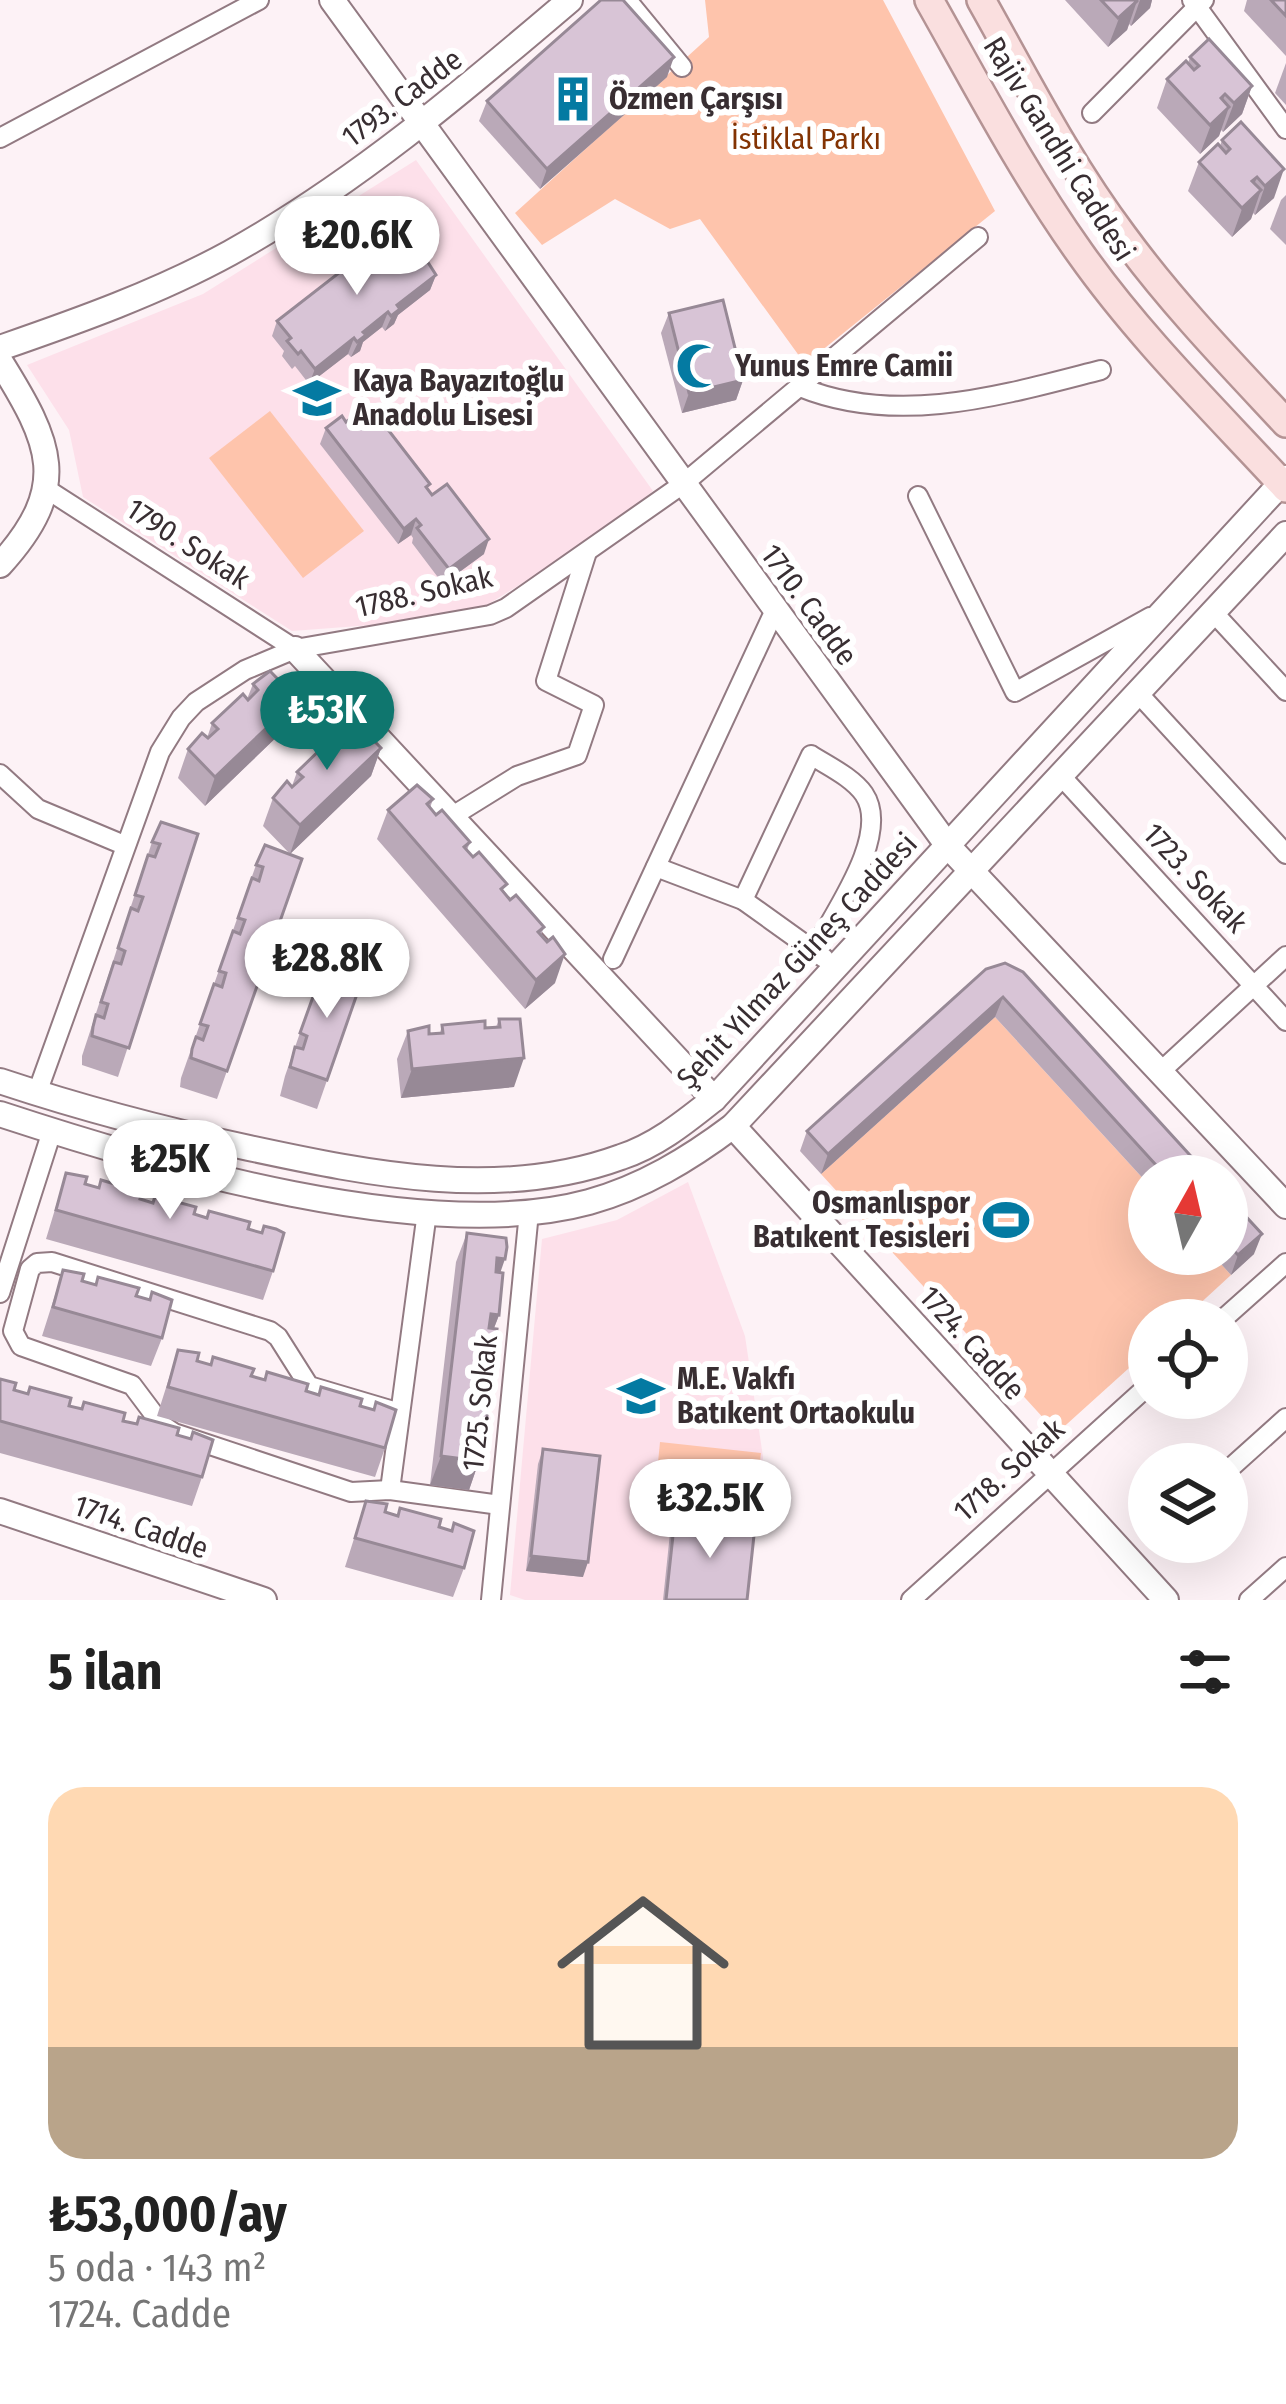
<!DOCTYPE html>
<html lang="tr">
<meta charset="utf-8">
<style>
:root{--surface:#fff;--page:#f2f2f2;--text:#222;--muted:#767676;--accent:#0f766e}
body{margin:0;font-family:"Fira Sans Condensed",sans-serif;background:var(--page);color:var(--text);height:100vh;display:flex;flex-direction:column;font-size:45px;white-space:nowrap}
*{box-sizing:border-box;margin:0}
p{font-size:39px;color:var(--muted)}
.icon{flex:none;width:66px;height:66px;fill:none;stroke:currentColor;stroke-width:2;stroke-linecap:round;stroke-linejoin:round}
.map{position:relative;height:1600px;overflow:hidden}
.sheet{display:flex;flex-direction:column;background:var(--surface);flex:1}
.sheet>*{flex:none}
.needle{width:78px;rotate:8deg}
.buttons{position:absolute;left:1128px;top:1155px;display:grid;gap:24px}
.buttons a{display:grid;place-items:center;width:120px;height:120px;border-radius:50%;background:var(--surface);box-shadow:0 12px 48px #0002;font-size:60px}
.price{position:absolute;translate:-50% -102px;padding:0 27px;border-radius:42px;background:#fff;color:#222;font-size:39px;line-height:78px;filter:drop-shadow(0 3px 6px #0008)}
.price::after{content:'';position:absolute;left:50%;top:72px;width:36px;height:27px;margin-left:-18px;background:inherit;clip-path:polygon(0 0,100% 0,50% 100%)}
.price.selected{background:var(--accent);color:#fff}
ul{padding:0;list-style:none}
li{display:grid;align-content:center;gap:24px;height:636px;padding:0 48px}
li span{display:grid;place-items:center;height:372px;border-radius:36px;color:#555}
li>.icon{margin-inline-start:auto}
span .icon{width:216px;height:216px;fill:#fffc;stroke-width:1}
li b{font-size:51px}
h2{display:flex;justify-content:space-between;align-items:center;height:144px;padding:0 48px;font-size:51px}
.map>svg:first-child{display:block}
.built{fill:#fde0ea}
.green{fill:#fec4ac}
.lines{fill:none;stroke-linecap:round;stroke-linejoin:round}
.street-casing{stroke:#927a82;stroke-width:22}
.secondary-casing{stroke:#927a82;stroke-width:28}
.primary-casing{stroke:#b49394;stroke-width:32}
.street{stroke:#fff;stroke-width:18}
.secondary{stroke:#fff;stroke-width:24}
.primary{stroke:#fadfdf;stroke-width:27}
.wall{fill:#baa9b8}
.shaded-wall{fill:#978996}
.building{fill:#d8c4d6;stroke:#978996;stroke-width:3}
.labels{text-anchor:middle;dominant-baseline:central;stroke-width:12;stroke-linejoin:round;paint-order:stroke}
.street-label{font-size:30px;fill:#382e32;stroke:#fff}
.poi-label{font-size:30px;font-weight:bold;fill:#382e32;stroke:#fff;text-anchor:start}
.park-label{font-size:30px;fill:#833303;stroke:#fff}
</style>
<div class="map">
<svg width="1286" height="1600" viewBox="0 0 1286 1600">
<rect width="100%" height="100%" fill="#fdf2f6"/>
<g class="built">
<polygon points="416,160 653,491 592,540 487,605 412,622 292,631 83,497 69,430 27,365 203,294"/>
<polygon points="688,1182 745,1336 763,1457 749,1600 525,1600 510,1595 542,1239 617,1220"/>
</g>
<g class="green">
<polygon points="705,0 883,0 995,211 805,364 700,219 670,229 615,199 542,245 515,213 709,37"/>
<polygon points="270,411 364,531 303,578 209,458"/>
<polygon points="995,1017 1149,1185 1149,1254 1212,1254 1231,1275 1182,1320 1149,1320 1149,1350 1057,1433 821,1174"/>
<polygon points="660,1442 761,1453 755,1504 655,1493"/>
</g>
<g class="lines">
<g class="street-casing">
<g id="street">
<polyline points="627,0 682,67"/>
<polyline points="1192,0 1286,129"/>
<polyline points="1092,113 1204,0"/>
<polyline points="0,138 259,0"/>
<path d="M800,387C898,427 1003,395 1101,370"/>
<polyline points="48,490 295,649"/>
<polyline points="918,496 1015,692 1150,617"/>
<polyline points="1213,612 1286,691"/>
<polyline points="1138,693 1286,854"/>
<polyline points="0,774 38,809 124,845"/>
<polyline points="1061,776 1286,1021"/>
<polyline points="451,817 517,776 577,755 594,705 546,681 587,552"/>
<polyline points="656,867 743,900 824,958"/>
<path d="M743,900L811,755C828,766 852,777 864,794C891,834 835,911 815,949"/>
<polyline points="613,959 775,610"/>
<polyline points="1160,1072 1286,956"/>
<polyline points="37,1093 160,752 181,718 196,702 245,670 295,649 490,615 506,608 683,484 978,237"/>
<polyline points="0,1293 52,1131"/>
<polyline points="1222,1320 1286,1263"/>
<polyline points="400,1413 309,1386 278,1337 270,1331 52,1262 37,1263 30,1269 13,1331 21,1346 132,1385 162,1425 174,1433 351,1492 390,1490 500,1505"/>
<polyline points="1227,1471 1286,1418"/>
<polyline points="390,1490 427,1212"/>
<polyline points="491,1600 529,1212"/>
<polyline points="911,1600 1149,1385"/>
<polyline points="1249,1600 1286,1567"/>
</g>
</g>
<g class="secondary-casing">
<g id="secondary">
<polyline points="332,0 948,846 1286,1206"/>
<path d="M0,348C78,321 157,293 230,253C354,184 462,92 570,0"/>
<path d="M0,361C51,443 72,486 0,565"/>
<polyline points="295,649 714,1099"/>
<path d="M0,1081C81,1108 165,1130 249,1148C370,1174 501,1201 621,1157C657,1145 685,1122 714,1099L1286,478"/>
<path d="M0,1114C158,1166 427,1246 589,1202C643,1187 689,1159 733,1126L1286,534"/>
<polyline points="733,1126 1166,1600"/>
<polyline points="0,1511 264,1600"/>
</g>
</g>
<g class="primary-casing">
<g id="primary">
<path d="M929,0C977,85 1023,173 1080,253C1140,338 1216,412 1286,488"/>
<path d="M981,0C1026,80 1068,163 1123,236C1172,303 1230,363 1286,423"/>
</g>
</g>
<use href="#street" class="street"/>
<use href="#secondary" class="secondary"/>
<use href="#primary" class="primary"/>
</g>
<g class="wall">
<polygon points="1065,0 1152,0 1150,8 1131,26 1129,24 1127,30 1108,47"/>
<polygon points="1247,0 1286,0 1286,56 1244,11"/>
<polygon points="1190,57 1252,86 1242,114 1223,132 1221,130 1219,136 1200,154 1157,108 1167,79 1188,63"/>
<polygon points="1286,63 1286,105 1275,93"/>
<polygon points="667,77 540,189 479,121 487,101"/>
<polygon points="1241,122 1274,198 1255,215 1253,213 1251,219 1232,237 1188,191 1199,162 1220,146 1222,140"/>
<polygon points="1286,195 1286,245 1270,229 1281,200"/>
<polygon points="436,275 430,290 398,315 394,324 385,331 382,327 363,342 360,351 351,357 348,354 309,384 295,366 292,369 282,356 284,351 272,336 277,321"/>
<polygon points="669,313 743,380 736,400 682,413 661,333"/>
<polygon points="326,428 428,490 484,554 443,584 412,543 413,538 411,535 398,544 320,444"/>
<polygon points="253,684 297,699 286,728 205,806 178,778 188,749 207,738 212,723 247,699"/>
<polygon points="338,733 381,748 371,776 290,854 263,826 273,798 292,786 297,772 332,747"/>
<polygon points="433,799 430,808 470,842 467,850 510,900 544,927 541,935 555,983 525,1009 377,839 388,810"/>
<polygon points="198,834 118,1077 82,1065 82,1056 152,842"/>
<polygon points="302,859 217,1099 180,1087 181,1078 256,865"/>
<polygon points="1005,963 1209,1176 1149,1176 1149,1185 995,1017 821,1174 800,1151 807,1131"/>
<polygon points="364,974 317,1109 280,1096 285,1076 318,981"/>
<polygon points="499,1019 514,1087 401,1098 397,1059 408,1031 429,1034 440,1033 442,1025 496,1027"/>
<polygon points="66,1173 85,1184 248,1229 273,1271 263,1300 46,1239"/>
<polygon points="1227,1196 1254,1254 1231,1275 1212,1254 1227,1254"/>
<polygon points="467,1233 500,1272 499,1315 494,1328 479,1461 469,1490 430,1485 456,1262"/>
<polygon points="63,1270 82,1281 136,1296 162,1338 151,1366 42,1336"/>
<polygon points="178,1350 197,1361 360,1406 385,1448 375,1477 157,1416"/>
<polygon points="0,1379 14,1390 177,1435 202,1477 192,1506 0,1453"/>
<polygon points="543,1449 583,1577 526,1571 538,1464"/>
<polygon points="366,1501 385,1512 439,1527 464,1568 453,1597 345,1567"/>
<polygon points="675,1517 747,1600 663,1600 670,1533"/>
</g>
<g class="shaded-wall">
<polygon points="1126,0 1137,1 1127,30 1108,47"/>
<polygon points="1140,0 1152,0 1150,8 1131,26"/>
<polygon points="674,57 667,77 540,189 547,169"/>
<polygon points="1252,86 1242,114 1223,132 1234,103"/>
<polygon points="1225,94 1216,120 1229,107 1219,136 1200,154 1221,98"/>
<polygon points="1284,169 1274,198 1255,215 1265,186"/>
<polygon points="1257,177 1247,203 1261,190 1251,219 1232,237 1252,181"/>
<polygon points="436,275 430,290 398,315 394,324 385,331 397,305"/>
<polygon points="388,312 382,327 363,342 360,351 351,357 363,332"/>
<polygon points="354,338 348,354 309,384 315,369"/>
<polygon points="743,380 736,400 682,413 689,393"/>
<polygon points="416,519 411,535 398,544 404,529"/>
<polygon points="489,539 484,554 443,584 449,569"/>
<polygon points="297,699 286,728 205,806 215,777"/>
<polygon points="381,748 371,776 290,854 300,825"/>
<polygon points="565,954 555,983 525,1009 536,980"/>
<polygon points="1003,997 995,1017 821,1174 828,1154"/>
<polygon points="524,1058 514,1087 401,1098 412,1069"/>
<polygon points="1262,1234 1254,1254 1231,1275 1238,1255"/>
<polygon points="497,1258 505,1259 495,1288"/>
<polygon points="491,1314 499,1315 488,1344"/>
<polygon points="484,1370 492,1370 482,1399"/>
<polygon points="478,1425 486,1426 475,1455"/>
<polygon points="441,1456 479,1461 469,1490 430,1485"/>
<polygon points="531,1556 588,1562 583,1577 526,1571"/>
</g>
<g class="building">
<polygon points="601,0 623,0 674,57 547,169 487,101"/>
<polygon points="1101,0 1137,0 1137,1 1118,18"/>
<polygon points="1271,0 1286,0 1286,16"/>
<polygon points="1209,39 1252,86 1234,103 1225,94 1221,98 1229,107 1210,125 1167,79 1186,61 1194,70 1199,66 1190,57"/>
<polygon points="1241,122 1284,169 1265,186 1257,177 1252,181 1261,190 1242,208 1199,162 1218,144 1226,153 1230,149 1222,140"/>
<polygon points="398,227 412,245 415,242 436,275 397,305 400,309 391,316 388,312 363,332 366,335 357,342 354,338 315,369 301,351 298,354 287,341 291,338 277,321"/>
<polygon points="723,300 743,380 689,393 669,313"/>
<polygon points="369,405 430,484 426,487 432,495 447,484 489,539 449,569 417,528 421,525 416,519 404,529 326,428 342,416 346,422"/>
<polygon points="270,671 297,699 215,777 188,749 202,733 208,738 218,729 212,723 243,694 248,700 258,690 253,684"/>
<polygon points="354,720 381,748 300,825 273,798 287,781 292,787 303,777 297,772 328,742 333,748 343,738 338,733"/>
<polygon points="417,785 433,799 427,804 436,815 442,810 470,842 464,847 473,857 479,852 507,884 501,889 510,900 516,895 544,927 538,932 547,942 553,937 565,954 536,980 388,810"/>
<polygon points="161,822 198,834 129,1048 92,1036 93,1027 96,1015 104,1018 108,1004 101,1002 114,962 121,964 125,951 118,948 131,908 138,911 143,897 135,895 148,855 155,857 160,844 152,842"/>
<polygon points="265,845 302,859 227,1071 191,1058 192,1049 196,1037 203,1040 208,1026 200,1024 214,984 222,987 226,973 219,971 233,931 240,934 245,920 238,918 252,878 259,881 263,867 256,865"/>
<polygon points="328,961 364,974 327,1080 290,1067 295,1047 303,1049 307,1036 300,1033 314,994 321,996 326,983 318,981"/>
<polygon points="1005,963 1023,972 1209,1176 1166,1176 1003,997 828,1154 807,1131 986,969"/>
<polygon points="499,1019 520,1019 524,1058 412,1069 408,1031 429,1026 429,1034 443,1033 442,1025 485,1021 485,1028 500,1027"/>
<polygon points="66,1173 87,1177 85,1184 99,1188 101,1180 142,1192 140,1199 153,1203 155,1196 196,1207 194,1214 207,1218 209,1211 250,1222 248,1229 262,1233 264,1226 276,1229 284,1233 273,1271 56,1210"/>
<polygon points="1227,1196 1262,1234 1238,1255 1227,1243"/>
<polygon points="467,1233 506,1238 507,1247 505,1259 497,1258 496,1272 503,1273 499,1315 491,1314 489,1328 497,1329 492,1370 484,1370 483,1383 490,1385 486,1426 478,1425 476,1439 484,1440 479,1461 441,1456"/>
<polygon points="63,1270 84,1274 82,1281 96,1285 98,1277 139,1288 136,1296 150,1300 152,1292 172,1300 162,1338 53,1307"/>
<polygon points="178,1350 199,1353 197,1361 211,1365 213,1357 254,1369 251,1376 265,1380 267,1372 308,1384 306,1391 319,1395 321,1387 362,1399 360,1406 374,1410 376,1402 396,1410 385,1448 168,1387"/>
<polygon points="0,1379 16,1383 14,1390 28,1394 30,1387 71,1398 69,1406 82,1409 84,1402 125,1413 123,1421 137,1424 139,1417 179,1428 177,1435 191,1439 193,1432 213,1440 202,1477 0,1421"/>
<polygon points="543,1449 600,1456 588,1562 531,1556"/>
<polygon points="366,1501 387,1504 385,1512 398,1516 400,1508 441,1519 439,1527 452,1531 454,1523 474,1531 464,1568 355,1538"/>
<polygon points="675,1517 755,1526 747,1600 666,1600"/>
</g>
<defs>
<g id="building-bare" transform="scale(3.6)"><path d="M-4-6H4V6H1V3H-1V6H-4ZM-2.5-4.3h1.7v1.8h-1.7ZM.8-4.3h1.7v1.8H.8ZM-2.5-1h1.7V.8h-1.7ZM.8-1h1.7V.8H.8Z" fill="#047aa2" stroke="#fff" stroke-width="2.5" paint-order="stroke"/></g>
<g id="mosque-bare" transform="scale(3.6)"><path d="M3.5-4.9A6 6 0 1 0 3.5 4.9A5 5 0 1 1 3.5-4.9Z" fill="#047aa2" stroke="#fff" stroke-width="2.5" paint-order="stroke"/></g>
<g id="school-bare" transform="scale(3.6)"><path d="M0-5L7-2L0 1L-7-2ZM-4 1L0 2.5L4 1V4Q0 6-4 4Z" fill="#047aa2" stroke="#fff" stroke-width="2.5" paint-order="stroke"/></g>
<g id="stadium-bare" transform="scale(3.6)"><path d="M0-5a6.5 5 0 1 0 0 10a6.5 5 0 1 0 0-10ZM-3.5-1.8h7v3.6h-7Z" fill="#047aa2" stroke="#fff" stroke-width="2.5" paint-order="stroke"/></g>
</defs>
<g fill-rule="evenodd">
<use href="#building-bare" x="573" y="99"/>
<use href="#mosque-bare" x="699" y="366"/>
<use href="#school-bare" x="317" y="398"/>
<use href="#stadium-bare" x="1006" y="1220"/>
<use href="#school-bare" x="641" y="1396"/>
</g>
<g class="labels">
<g class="street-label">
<text transform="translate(402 98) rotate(-37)">1793. Cadde</text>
<text transform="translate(1059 149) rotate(58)">Rajiv Gandhi Caddesi</text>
<text transform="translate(188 544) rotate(33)">1790. Sokak</text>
<text transform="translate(424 592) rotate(-13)">1788. Sokak</text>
<text transform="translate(809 605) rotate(54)">1710. Cadde</text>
<text transform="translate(1195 878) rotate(47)">1723. Sokak</text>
<text transform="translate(797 961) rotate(-47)">Şehit Yılmaz Güneş Caddesi</text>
<text transform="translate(972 1343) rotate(48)">1724. Cadde</text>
<text transform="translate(480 1403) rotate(-84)">1725. Sokak</text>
<text transform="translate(1009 1470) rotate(-42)">1718. Sokak</text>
<text transform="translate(141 1527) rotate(19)">1714. Cadde</text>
</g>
<g class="poi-label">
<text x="609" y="99">Özmen Çarşısı</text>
<text x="735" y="366">Yunus Emre Camii</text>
<text x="353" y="381">Kaya Bayazıtoğlu<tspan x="353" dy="34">Anadolu Lisesi</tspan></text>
<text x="970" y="1203" text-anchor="end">Osmanlıspor<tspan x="970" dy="34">Batıkent Tesisleri</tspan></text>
<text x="677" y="1379">M.E. Vakfı<tspan x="677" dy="34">Batıkent Ortaokulu</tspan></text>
</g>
<g class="park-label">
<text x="806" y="139">İstiklal Parkı</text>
</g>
</g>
</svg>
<div class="buttons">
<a><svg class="needle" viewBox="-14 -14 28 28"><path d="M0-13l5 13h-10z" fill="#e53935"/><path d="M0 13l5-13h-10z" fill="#767676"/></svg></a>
<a><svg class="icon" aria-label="locate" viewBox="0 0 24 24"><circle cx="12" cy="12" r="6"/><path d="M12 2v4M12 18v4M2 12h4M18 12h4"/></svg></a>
<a><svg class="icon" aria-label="layers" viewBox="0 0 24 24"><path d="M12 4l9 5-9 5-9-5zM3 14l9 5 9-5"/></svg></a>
</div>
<b class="price" style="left:357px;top:298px">₺20.6K</b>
<b class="price selected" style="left:327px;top:773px">₺53K</b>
<b class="price" style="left:327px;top:1021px">₺28.8K</b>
<b class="price" style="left:170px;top:1222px">₺25K</b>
<b class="price" style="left:710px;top:1561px">₺32.5K</b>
</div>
<section class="sheet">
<h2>5 ilan<svg class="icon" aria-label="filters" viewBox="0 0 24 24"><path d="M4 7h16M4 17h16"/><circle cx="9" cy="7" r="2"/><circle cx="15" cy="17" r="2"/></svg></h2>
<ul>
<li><span style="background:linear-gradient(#ffd9b3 70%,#b9a48a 0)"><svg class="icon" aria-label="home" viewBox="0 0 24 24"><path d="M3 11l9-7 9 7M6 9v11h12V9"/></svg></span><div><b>₺53,000/ay</b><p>5 oda · 143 m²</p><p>1724. Cadde</p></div></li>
</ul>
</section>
